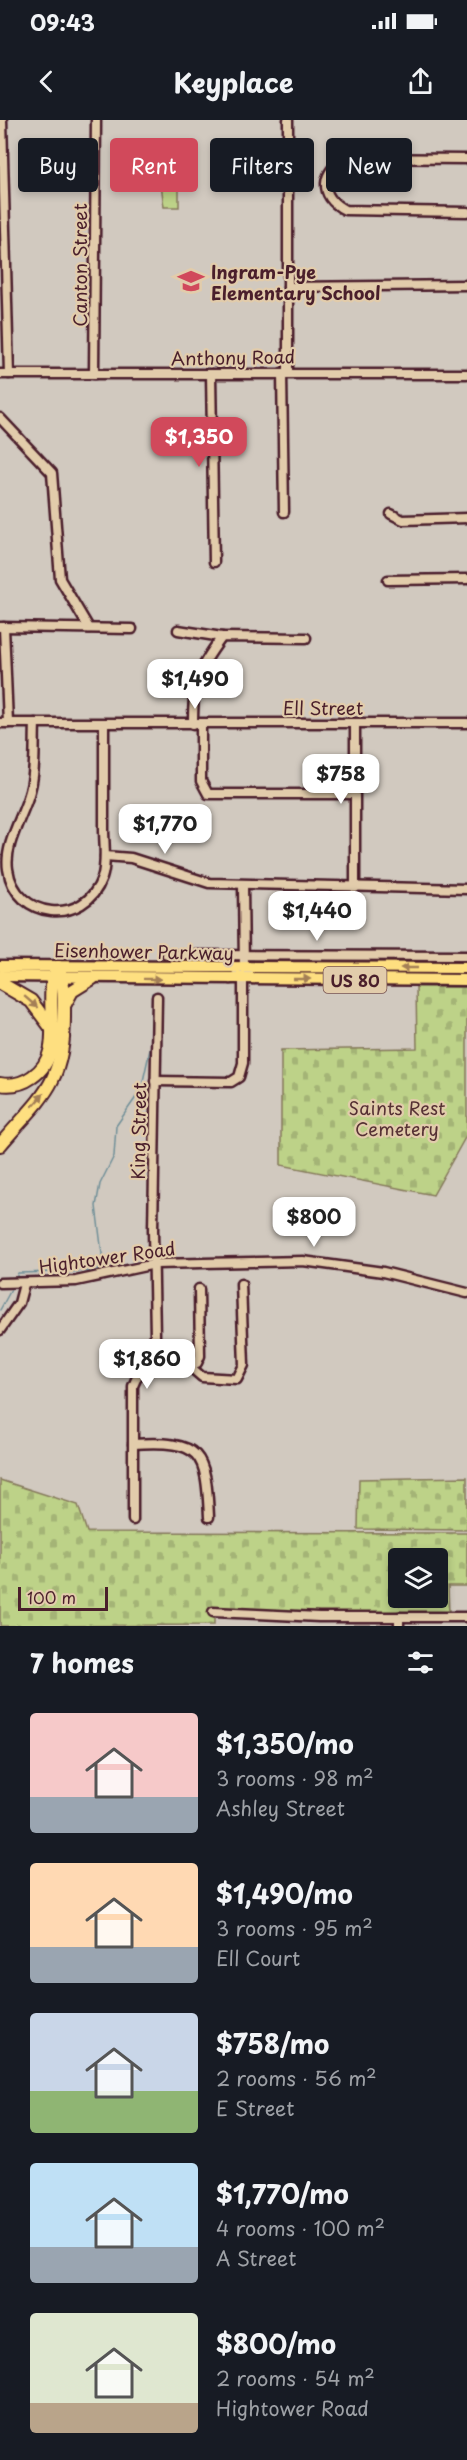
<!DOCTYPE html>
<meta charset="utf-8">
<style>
:root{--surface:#171b24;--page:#20242c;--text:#f1f3f6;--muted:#9ea1a6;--accent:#d1495b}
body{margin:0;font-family:"Playpen Sans",sans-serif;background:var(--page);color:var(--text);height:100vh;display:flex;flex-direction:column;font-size:22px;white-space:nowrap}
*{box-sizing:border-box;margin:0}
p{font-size:20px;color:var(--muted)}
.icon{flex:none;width:33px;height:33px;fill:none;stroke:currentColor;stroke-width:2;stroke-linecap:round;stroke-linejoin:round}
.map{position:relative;height:1506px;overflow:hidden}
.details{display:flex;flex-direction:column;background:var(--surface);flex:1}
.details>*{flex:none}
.top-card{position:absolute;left:18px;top:18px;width:432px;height:54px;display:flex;gap:12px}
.fabs{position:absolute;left:388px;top:1428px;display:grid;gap:12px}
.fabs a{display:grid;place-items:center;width:60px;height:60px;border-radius:6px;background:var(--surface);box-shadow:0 3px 9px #0003;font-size:30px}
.scale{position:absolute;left:18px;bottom:15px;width:90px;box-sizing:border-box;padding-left:6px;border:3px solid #4a1f2b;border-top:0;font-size:16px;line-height:21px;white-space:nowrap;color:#4a1f2b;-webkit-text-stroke:4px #e2ccab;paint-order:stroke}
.price{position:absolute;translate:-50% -51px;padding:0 14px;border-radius:12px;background:#fff;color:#222;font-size:20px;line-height:39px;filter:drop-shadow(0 2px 3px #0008)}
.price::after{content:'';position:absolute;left:50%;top:36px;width:18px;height:14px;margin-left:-9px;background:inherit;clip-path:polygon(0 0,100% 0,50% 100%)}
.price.active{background:var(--accent);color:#fff}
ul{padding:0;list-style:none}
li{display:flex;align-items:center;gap:18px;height:150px;padding:0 30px}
li span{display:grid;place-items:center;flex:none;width:168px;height:120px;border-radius:6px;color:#555}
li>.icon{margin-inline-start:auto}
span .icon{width:72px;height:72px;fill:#fffc;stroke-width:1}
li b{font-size:26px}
h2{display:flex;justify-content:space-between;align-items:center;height:72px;padding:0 30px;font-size:26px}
.tag{padding:0 21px;border-radius:6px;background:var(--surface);box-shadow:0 3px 9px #0003;font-size:21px;line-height:54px}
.tag.active{background:var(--accent);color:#fff}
.status{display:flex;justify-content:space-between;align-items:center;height:42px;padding:0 30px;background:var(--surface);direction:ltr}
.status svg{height:16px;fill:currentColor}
header{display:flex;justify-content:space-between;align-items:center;height:78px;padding:0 30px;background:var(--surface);font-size:27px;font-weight:700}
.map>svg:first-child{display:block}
.cemetery{fill:url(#cemetery-stones);stroke:#84785a;stroke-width:1.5;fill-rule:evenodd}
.park{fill:#bdd288;stroke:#84785a;stroke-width:1.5}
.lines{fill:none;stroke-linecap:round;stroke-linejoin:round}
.stream{stroke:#708f98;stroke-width:1.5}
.minor-casing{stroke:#4a1f2b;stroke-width:13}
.major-casing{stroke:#4a1f2b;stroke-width:15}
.highway-casing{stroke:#4a1f2b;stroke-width:16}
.minor{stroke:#e2ccab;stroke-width:8}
.major{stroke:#fedf80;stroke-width:10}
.highway{stroke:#fedf80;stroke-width:12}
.oneway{fill:#a47f56}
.labels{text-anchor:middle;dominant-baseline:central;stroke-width:4.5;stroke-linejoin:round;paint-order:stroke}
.shield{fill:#e2ccab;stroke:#785351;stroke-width:1.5}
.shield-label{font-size:16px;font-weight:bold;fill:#4a1f2b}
.street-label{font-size:18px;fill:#4a1f2b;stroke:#e2ccab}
.poi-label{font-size:18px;font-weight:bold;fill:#4a1f2b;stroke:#e2ccab;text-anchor:start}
.park-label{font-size:18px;fill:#563134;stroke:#e2ccab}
</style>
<div class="status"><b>09:43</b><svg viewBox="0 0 49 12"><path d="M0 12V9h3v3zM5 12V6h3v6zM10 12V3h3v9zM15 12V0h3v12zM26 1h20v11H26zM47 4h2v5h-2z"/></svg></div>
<header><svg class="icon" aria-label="back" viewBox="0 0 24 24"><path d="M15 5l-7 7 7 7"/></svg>Keyplace<svg class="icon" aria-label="share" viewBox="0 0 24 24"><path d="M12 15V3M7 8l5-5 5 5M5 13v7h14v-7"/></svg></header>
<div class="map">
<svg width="467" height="1506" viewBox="0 0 467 1506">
<defs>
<pattern id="cemetery-stones" width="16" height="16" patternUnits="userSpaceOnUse" patternTransform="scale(1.5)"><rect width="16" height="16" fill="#bdd288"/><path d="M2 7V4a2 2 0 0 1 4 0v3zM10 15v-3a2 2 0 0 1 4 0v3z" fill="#a4b476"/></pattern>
</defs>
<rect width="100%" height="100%" fill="#d1c9bf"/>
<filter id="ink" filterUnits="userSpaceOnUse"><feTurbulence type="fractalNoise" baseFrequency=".0167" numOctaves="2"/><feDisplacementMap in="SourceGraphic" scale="12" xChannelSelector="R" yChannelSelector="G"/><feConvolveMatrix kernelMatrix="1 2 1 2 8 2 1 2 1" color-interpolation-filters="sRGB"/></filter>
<g filter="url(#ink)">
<g class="cemetery">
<polygon points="416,867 467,867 467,1014 433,1075 281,1045 281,930 417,928"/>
<polygon points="467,1357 467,1410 358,1409 359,1359"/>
<path d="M0,1360L78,1385L87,1412L467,1413V1466H448L449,1493L214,1491V1505L0,1506ZM399,1438H438V1478H399Z"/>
</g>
<polygon class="park" points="161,64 179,64 179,87 164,87"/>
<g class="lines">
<g class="stream">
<polyline points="16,1158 18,1153 96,1151 103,1142 96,1086 100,1064 114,1036 116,1006 141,970 151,925 152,873"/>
<polyline points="0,1190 12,1168"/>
</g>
<g class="minor-casing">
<g id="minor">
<polyline points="2,0 9,254"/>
<path d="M467,39L346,38C321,51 318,76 345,90L467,92"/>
<polyline points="288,167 467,165"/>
<polyline points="282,253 284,392"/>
<polyline points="288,253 288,0"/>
<polyline points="0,254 467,254"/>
<polyline points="94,254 96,0"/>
<polyline points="211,254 214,442"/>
<polyline points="0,298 52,353 60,459 89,508"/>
<polyline points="391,394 403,400 467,398"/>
<polyline points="388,460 467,459"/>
<polyline points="0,507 132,509"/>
<polyline points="4,507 8,603"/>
<polyline points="178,510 222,517"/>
<polyline points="0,603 467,603"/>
<path d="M35,603C34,625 36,650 30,671C24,695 4,724 8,749C15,800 85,807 102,758C107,743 104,724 104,709C104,674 104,639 104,604"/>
<polyline points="355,603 355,768"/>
<path d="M193,604C193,561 196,552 222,517L306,518"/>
<polyline points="201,604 201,661 208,674 354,674"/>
<polyline points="105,736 131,738 209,763 467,769"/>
<polyline points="167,835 467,836"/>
<polyline points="231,859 244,849 243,765"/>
<polyline points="155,961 231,962 239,957 243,943 243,859 249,854"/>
<polyline points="0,1163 76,1161 155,1144 303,1141 383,1152 467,1173"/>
<polyline points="0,1210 19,1183 24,1164"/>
<polyline points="152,1225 173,1232 202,1257 237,1259 244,1245 241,1164"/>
<polyline points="188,1246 197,1243 200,1236 199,1169"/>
<path d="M133,1324C202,1320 206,1332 209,1397"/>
<polyline points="133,1400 133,1266 155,1216 153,1110 157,877"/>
<polyline points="213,1492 319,1497 467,1497"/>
<polyline points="399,1497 399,1506"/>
</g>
</g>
<g class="major-casing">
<g id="major">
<polyline points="0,846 467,848"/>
<polyline points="0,856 467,860"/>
</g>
</g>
<g class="highway-casing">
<g id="highway">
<polyline points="0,863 31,881 52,909"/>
<polyline points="65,884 72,871 93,858"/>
<path d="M0,964C11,966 22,964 32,957C70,932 39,880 58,847"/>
<path d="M0,1025C41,977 64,965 64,897C64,880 65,863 58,847"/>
</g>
</g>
<use href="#minor" class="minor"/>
<use href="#major" class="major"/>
<use href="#highway" class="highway"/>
</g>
<defs><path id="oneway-solid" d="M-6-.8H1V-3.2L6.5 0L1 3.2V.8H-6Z" transform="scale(1.5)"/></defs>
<g class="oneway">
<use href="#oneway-solid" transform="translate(409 848) rotate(180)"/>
<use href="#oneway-solid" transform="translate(152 859) rotate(1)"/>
<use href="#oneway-solid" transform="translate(302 859)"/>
<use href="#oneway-solid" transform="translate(31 882) rotate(41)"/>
<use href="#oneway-solid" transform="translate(38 980) rotate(-49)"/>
</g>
</g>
<defs>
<g id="school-bare" transform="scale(2.07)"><path d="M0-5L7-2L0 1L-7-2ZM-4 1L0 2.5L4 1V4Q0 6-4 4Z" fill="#d1495b" stroke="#e2ccab" stroke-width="2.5" paint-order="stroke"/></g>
</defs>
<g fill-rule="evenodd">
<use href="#school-bare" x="191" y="161"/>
</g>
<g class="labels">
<rect class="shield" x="323.5" y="847" width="63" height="26" rx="4.5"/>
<g class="shield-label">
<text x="355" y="860">US 80</text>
</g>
<g class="street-label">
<text transform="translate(79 145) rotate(-90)">Canton Street</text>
<text transform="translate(233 237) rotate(-1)">Anthony Road</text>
<text x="323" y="587">Ell Street</text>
<text transform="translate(144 831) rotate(1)">Eisenhower Parkway</text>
<text transform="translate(138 1011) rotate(-89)">King Street</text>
<text transform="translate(107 1137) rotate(-8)">Hightower Road</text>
</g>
<g class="poi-label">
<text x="211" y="151">Ingram-Pye<tspan x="211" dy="21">Elementary School</tspan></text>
</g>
<g class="park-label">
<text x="397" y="987">Saints Rest<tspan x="397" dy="21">Cemetery</tspan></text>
</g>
</g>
</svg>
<div class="fabs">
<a><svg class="icon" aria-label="layers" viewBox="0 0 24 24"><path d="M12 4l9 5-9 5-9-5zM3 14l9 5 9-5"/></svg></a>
</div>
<div class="scale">100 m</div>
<b class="price active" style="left:199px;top:348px">$1,350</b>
<b class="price" style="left:195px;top:590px">$1,490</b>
<b class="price" style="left:341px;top:685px">$758</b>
<b class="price" style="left:165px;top:735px">$1,770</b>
<b class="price" style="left:317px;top:822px">$1,440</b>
<b class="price" style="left:314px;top:1128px">$800</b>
<b class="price" style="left:147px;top:1270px">$1,860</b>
<div class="top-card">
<a class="tag">Buy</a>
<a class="tag active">Rent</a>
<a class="tag">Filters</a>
<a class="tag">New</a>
</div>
</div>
<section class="details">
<h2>7 homes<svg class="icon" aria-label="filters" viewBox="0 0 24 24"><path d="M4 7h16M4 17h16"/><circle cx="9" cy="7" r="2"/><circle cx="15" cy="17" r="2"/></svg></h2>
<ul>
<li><span style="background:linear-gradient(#f6c9c9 70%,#9aa5b1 0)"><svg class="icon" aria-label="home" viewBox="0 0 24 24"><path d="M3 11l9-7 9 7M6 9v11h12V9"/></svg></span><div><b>$1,350/mo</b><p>3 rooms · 98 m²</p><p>Ashley Street</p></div></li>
<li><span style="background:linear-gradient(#ffd9b3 70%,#9aa5b1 0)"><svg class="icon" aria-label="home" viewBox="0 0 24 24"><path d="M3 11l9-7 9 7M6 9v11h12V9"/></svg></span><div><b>$1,490/mo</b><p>3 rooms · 95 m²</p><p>Ell Court</p></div></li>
<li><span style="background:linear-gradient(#c9d6e8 65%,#8fb573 0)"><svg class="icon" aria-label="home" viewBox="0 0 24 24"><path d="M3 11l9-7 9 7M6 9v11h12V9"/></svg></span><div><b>$758/mo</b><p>2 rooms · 56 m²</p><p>E Street</p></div></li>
<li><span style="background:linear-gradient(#bfe0f5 70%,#9aa5b1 0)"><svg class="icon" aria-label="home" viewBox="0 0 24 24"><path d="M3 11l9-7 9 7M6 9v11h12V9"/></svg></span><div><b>$1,770/mo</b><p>4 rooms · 100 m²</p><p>A Street</p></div></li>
<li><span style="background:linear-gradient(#dfe7d0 75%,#b9a48a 0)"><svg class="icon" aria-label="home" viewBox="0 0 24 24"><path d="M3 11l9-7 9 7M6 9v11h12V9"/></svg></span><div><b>$800/mo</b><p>2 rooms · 54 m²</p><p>Hightower Road</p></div></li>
</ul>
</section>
